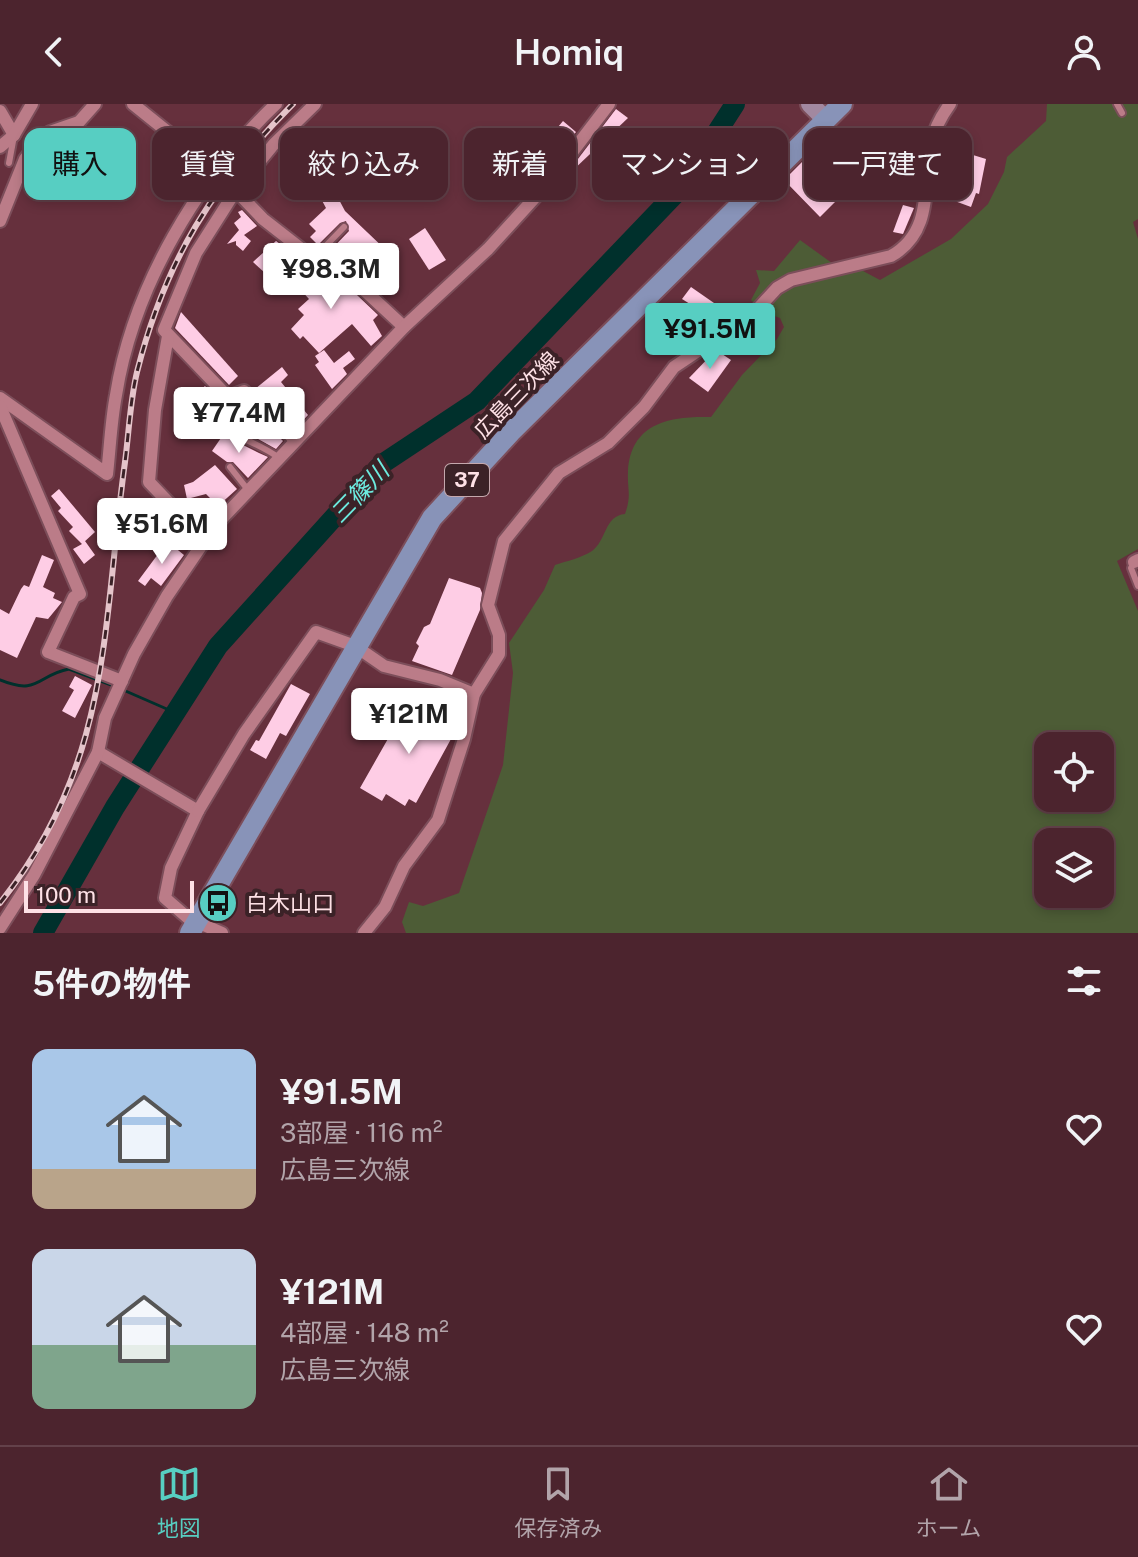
<!DOCTYPE html>
<html lang="ja">
<meta charset="utf-8">
<style>
:root{--surface:#4c242e;--page:#56303a;--text:#f1f3f6;--muted:#b2a4aa;--line:#63414a;--accent:#57cec2}
body{margin:0;font-family:"Public Sans","Noto Sans JP",sans-serif;background:var(--page);color:var(--text);height:100vh;display:flex;flex-direction:column;font-size:30px;white-space:nowrap}
*{box-sizing:border-box;margin:0}
p{font-size:26px;color:var(--muted)}
.icon{flex:none;width:44px;height:44px;fill:none;stroke:currentColor;stroke-width:2;stroke-linecap:round;stroke-linejoin:round}
.map{position:relative;height:829px;overflow:hidden}
.drawer{display:flex;flex-direction:column;background:var(--surface);flex:1}
.drawer>*{flex:none}
.hud{position:absolute;left:24px;top:24px;width:1090px;height:72px;display:flex;gap:16px}
.tools{position:absolute;left:1034px;top:628px;display:grid;gap:16px}
.tools a{display:grid;place-items:center;width:80px;height:80px;border-radius:16px;background:var(--surface);box-shadow:0 4px 12px #0003,0 0 0 2px var(--line);font-size:40px}
.scale{position:absolute;left:24px;bottom:20px;width:170px;box-sizing:border-box;padding-left:8px;border:4px solid #fee1e6;border-top:0;font-size:22px;line-height:28px;white-space:nowrap;color:#fee1e6;-webkit-text-stroke:6px #3b2227;paint-order:stroke}
.price{position:absolute;translate:-50% -68px;padding:0 18px;border-radius:8px;background:#fff;color:#222;font-size:26px;line-height:52px;filter:drop-shadow(0 2px 4px #0008)}
.price::after{content:'';position:absolute;left:50%;top:48px;width:24px;height:18px;margin-left:-12px;background:inherit;clip-path:polygon(0 0,100% 0,50% 100%)}
.price.on{background:var(--accent);color:#111}
ul{padding:0;list-style:none}
li{display:flex;align-items:center;gap:24px;height:200px;padding:0 32px}
li span{display:grid;place-items:center;flex:none;width:224px;height:160px;border-radius:16px;color:#555}
li>.icon{margin-inline-start:auto}
span .icon{width:96px;height:96px;fill:#fffc;stroke-width:1}
li b{font-size:34px}
h2{display:flex;justify-content:space-between;align-items:center;height:96px;padding:0 32px;font-size:34px}
.chip{padding:0 28px;border-radius:16px;background:var(--surface);box-shadow:0 4px 12px #0003,0 0 0 2px var(--line);font-size:28px;line-height:72px}
.chip.on{background:var(--accent);color:#111}
header{display:flex;justify-content:space-between;align-items:center;height:104px;padding:0 32px;background:var(--surface);font-size:36px;font-weight:600}
.tabs{display:flex;justify-content:space-around;align-items:center;height:112px;border-top:2px solid var(--line);background:var(--surface);font-size:22px;color:var(--muted)}
.tabs a{display:grid;justify-items:center;gap:4px}
.tabs .on{color:var(--accent)}
.map>svg:first-child{display:block}
.green{fill:#4d5c36;fill-rule:evenodd}
.lines{fill:none;stroke-linecap:round;stroke-linejoin:round}
.stream{stroke:#00302c;stroke-width:3}
.river{stroke:#00302c;stroke-width:20}
.building{fill:#fecde5}
.lane-casing{stroke:#7c4e5a;stroke-width:10}
.street-casing{stroke:#7c4e5a;stroke-width:16}
.secondary-casing{stroke:#7c4e5a;stroke-width:22}
.primary-casing{stroke:#7c4e5a;stroke-width:24}
.lane{stroke:#bb7c88;stroke-width:6}
.street{stroke:#bb7c88;stroke-width:12}
.secondary{stroke:#a288a0;stroke-width:18}
.primary{stroke:#8893b8;stroke-width:20}
.rail-casing{stroke:#e5c4ca;stroke-width:6}
.rail{stroke:#3b2227;stroke-width:3;stroke-dasharray:9;stroke-linecap:butt}
.labels{text-anchor:middle;dominant-baseline:central;stroke-width:8;stroke-linejoin:round;paint-order:stroke}
.shield{fill:#3b2227;stroke:#c4a8ad;stroke-width:2}
.shield-label{font-size:20px;font-weight:bold;fill:#fee1e6}
.street-label{font-size:22px;fill:#fee1e6;stroke:#3b2227}
.poi-label{font-size:22px;fill:#fee1e6;stroke:#3b2227;text-anchor:start}
.water-label{font-size:24px;font-style:italic;fill:#6dece0;stroke:#3b2227}
</style>
<header><svg class="icon" aria-label="back" viewBox="0 0 24 24"><path d="M15 5l-7 7 7 7"/></svg>Homiq<svg class="icon" aria-label="person" viewBox="0 0 24 24"><circle cx="12" cy="8" r="4"/><path d="M4 21q1-7 8-7t8 7"/></svg></header>
<div class="map">
<svg width="1138" height="829" viewBox="0 0 1138 829">
<rect width="100%" height="100%" fill="#66303d"/>
<path class="green" d="M1047,0H1138V115L1133,118L1138,135V445L1117,457L1138,507V829H406L402,818L409,798L423,802L459,789L503,661L513,569L509,539L544,486L555,461C567,457 581,454 592,447C607,436 604,412 625,410C632,390 627,386 628,367C631,318 671,312 711,313L742,271L777,235L784,223L780,214L763,208L751,196L760,179L756,166L774,167L800,136L843,167H863L880,176L951,135L988,100L1004,68L1007,53L1046,17ZM1048,642H1100V694H1048ZM1048,738H1100V790H1048Z"/>
<g class="lines">
<g class="stream">
<path d="M0,576C39,592 37,571 69,565L114,582"/>
<polyline points="121,585 176,609"/>
</g>
<polyline class="river" points="43,829 115,703 218,542 382,360 477,297 681,84 735,0"/>
</g>
<g class="building">
<polygon points="616,5 628,14 570,69 568,68"/>
<polygon points="563,17 576,28 544,70 528,82 512,66 530,48 534,52"/>
<polygon points="809,51 840,82 833,88 839,94 820,113 784,76"/>
<polygon points="973,51 986,55 979,90 976,89 971,103 952,96 956,85 960,86"/>
<polygon points="327,73 345,107 389,149 381,157 375,151 353,169 327,150 349,127 346,117 340,119 318,141 310,133 316,127 309,120 326,104 312,78"/>
<polygon points="903,101 914,104 903,130 893,128"/>
<polygon points="242,106 257,122 244,131 251,137 243,147 236,141 236,137 227,140 239,126 234,119 241,113 238,108"/>
<polygon points="425,124 446,156 429,166 409,135"/>
<polygon points="276,137 288,146 265,169 253,158"/>
<polygon points="306,160 357,191 378,211 373,216 382,232 371,242 352,220 319,249 303,232 300,235 291,225 304,211 298,205 309,195 289,173"/>
<polygon points="691,183 714,199 706,210 682,195"/>
<polygon points="181,208 238,272 229,281 175,224"/>
<polygon points="324,246 334,259 349,247 355,255 343,264 347,270 332,285 315,261 319,258 315,252"/>
<polygon points="716,246 731,256 708,288 689,274"/>
<polygon points="282,263 288,271 281,278 308,311 296,324 255,285"/>
<polygon points="205,282 215,293 210,298 213,301 192,319 180,304"/>
<polygon points="242,297 283,337 276,345 220,314"/>
<polygon points="223,331 259,349 268,353 248,374 233,358 227,358 212,347"/>
<polygon points="215,361 237,385 218,402 206,390 187,395 184,381 193,378"/>
<polygon points="59,385 95,428 83,439 85,437 95,451 84,460 73,445 82,440 69,427 73,423 58,407 61,404 51,392"/>
<polygon points="164,442 169,446 173,442 184,451 161,482 151,474 145,482 138,477"/>
<polygon points="42,451 54,456 43,483 55,489 53,494 62,498 48,515 36,513 17,554 0,546 0,505 9,510 21,485 24,481 29,483"/>
<polygon points="449,474 480,484 482,489 480,506 452,571 412,557 419,542 416,539 424,523 430,520"/>
<polygon points="75,572 92,581 75,614 62,607 74,586 69,583"/>
<polygon points="291,580 310,590 286,632 280,629 266,655 250,646 256,636 259,637"/>
<polygon points="410,596 457,624 416,699 409,695 405,702 386,690 382,697 360,684"/>
</g>
<g class="lines">
<g class="lane-casing">
<g id="lane">
<polyline points="1117,0 1122,9"/>
<polyline points="9,59 14,32"/>
<polyline points="315,153 344,123"/>
<path d="M228,293L210,314C230,333 257,337 279,354"/>
<polyline points="230,363 248,386"/>
<polyline points="1134,458 1131,464 1138,482"/>
</g>
</g>
<g class="street-casing">
<g id="street">
<polyline points="133,0 220,70 263,115 327,165 362,184 404,223"/>
<polyline points="0,7 14,31"/>
<polyline points="0,43 14,31 32,0"/>
<polyline points="236,86 274,40 315,0"/>
<polyline points="231,94 196,149 164,226 228,293 244,287 295,336"/>
<polyline points="0,117 25,55 37,40 50,28 79,18 95,0"/>
<polyline points="168,232 155,306 149,378 170,400 214,423"/>
<path d="M0,294L107,370C110,344 111,317 116,291C133,183 198,74 276,0"/>
<polyline points="0,302 80,490 74,493 48,548 122,577"/>
<polyline points="1134,458 1138,456"/>
<polyline points="98,648 198,707 171,764 165,794 188,814 222,829"/>
<polyline points="198,707 244,630 316,528 355,542 384,562 440,576 474,590"/>
<polyline points="0,824 34,771 98,648 105,614 134,550 167,492 214,423 404,223 488,145 550,77 609,0"/>
<path d="M364,829L385,803L404,762L438,716L464,635L474,590L499,550V531L488,501L504,437L559,369L608,339L644,303L674,263L753,210L777,184L791,176L891,152C934,128 923,80 931,40C934,26 942,11 950,0"/>
</g>
</g>
<g class="secondary-casing">
<polyline id="secondary" points="810,0 826,16"/>
</g>
<g class="primary-casing">
<polyline id="primary" points="190,829 432,414 511,328 842,0"/>
</g>
<use href="#lane" class="lane"/>
<use href="#street" class="street"/>
<use href="#secondary" class="secondary"/>
<use href="#primary" class="primary"/>
<g class="rail-casing">
<path id="rail" d="M0,799C112,659 102,524 125,358C129,328 130,297 137,268C165,157 213,80 293,0"/>
</g>
<use href="#rail" class="rail"/>
</g>
<defs>
<g id="bus-disc" transform="scale(2)"><circle r="9.5" fill="#57cec2" stroke="#3b2227"/><path d="M-5-6H5V4H4V6H2V4H-2V6H-4V4H-5ZM-3.5-4V0h7V-4ZM-3.5 1.2v1.5H-2V1.2ZM2 1.2v1.5H3.5V1.2Z" fill="#111"/></g>
</defs>
<g fill-rule="evenodd">
<use href="#bus-disc" x="218" y="799"/>
</g>
<g class="labels">
<rect class="shield" x="445" y="360" width="44" height="32" rx="6"/>
<g class="shield-label">
<text x="467" y="376">37</text>
</g>
<g class="street-label">
<text transform="translate(516 291) rotate(-46)">広島三次線</text>
</g>
<g class="poi-label">
<text x="246" y="799">白木山口</text>
</g>
<g class="water-label">
<text transform="translate(359 388) rotate(-46)">三篠川</text>
</g>
</g>
</svg>
<div class="tools">
<a><svg class="icon" aria-label="locate" viewBox="0 0 24 24"><circle cx="12" cy="12" r="6"/><path d="M12 2v4M12 18v4M2 12h4M18 12h4"/></svg></a>
<a><svg class="icon" aria-label="layers" viewBox="0 0 24 24"><path d="M12 4l9 5-9 5-9-5zM3 14l9 5 9-5"/></svg></a>
</div>
<div class="scale">100 m</div>
<b class="price" style="left:331px;top:207px">¥98.3M</b>
<b class="price on" style="left:710px;top:267px">¥91.5M</b>
<b class="price" style="left:239px;top:351px">¥77.4M</b>
<b class="price" style="left:162px;top:462px">¥51.6M</b>
<b class="price" style="left:409px;top:652px">¥121M</b>
<div class="hud">
<a class="chip on">購入</a>
<a class="chip">賃貸</a>
<a class="chip">絞り込み</a>
<a class="chip">新着</a>
<a class="chip">マンション</a>
<a class="chip">一戸建て</a>
</div>
</div>
<section class="drawer">
<h2>5件の物件<svg class="icon" aria-label="filters" viewBox="0 0 24 24"><path d="M4 7h16M4 17h16"/><circle cx="9" cy="7" r="2"/><circle cx="15" cy="17" r="2"/></svg></h2>
<ul>
<li><span style="background:linear-gradient(#a9c7e8 75%,#b9a48a 0)"><svg class="icon" aria-label="home" viewBox="0 0 24 24"><path d="M3 11l9-7 9 7M6 9v11h12V9"/></svg></span><div><b>¥91.5M</b><p>3部屋 · 116 m²</p><p>広島三次線</p></div><svg class="icon" aria-label="heart" viewBox="0 0 24 24"><path d="M12 20l-8-8c-3-5 5-10 8-4 3-6 11-1 8 4z"/></svg></li>
<li><span style="background:linear-gradient(#c9d6e8 60%,#7fa58c 0)"><svg class="icon" aria-label="home" viewBox="0 0 24 24"><path d="M3 11l9-7 9 7M6 9v11h12V9"/></svg></span><div><b>¥121M</b><p>4部屋 · 148 m²</p><p>広島三次線</p></div><svg class="icon" aria-label="heart" viewBox="0 0 24 24"><path d="M12 20l-8-8c-3-5 5-10 8-4 3-6 11-1 8 4z"/></svg></li>
</ul>
</section>
<nav class="tabs">
<a class="on"><svg class="icon" aria-label="map" viewBox="0 0 24 24"><path d="M3 6l6-2 6 2 6-2v14l-6 2-6-2-6 2zM9 4v14M15 6v14"/></svg>地図</a>
<a><svg class="icon" aria-label="saved" viewBox="0 0 24 24"><path d="M7 4h10v16l-5-4-5 4z"/></svg>保存済み</a>
<a><svg class="icon" aria-label="home" viewBox="0 0 24 24"><path d="M3 11l9-7 9 7M6 9v11h12V9"/></svg>ホーム</a>
</nav>
